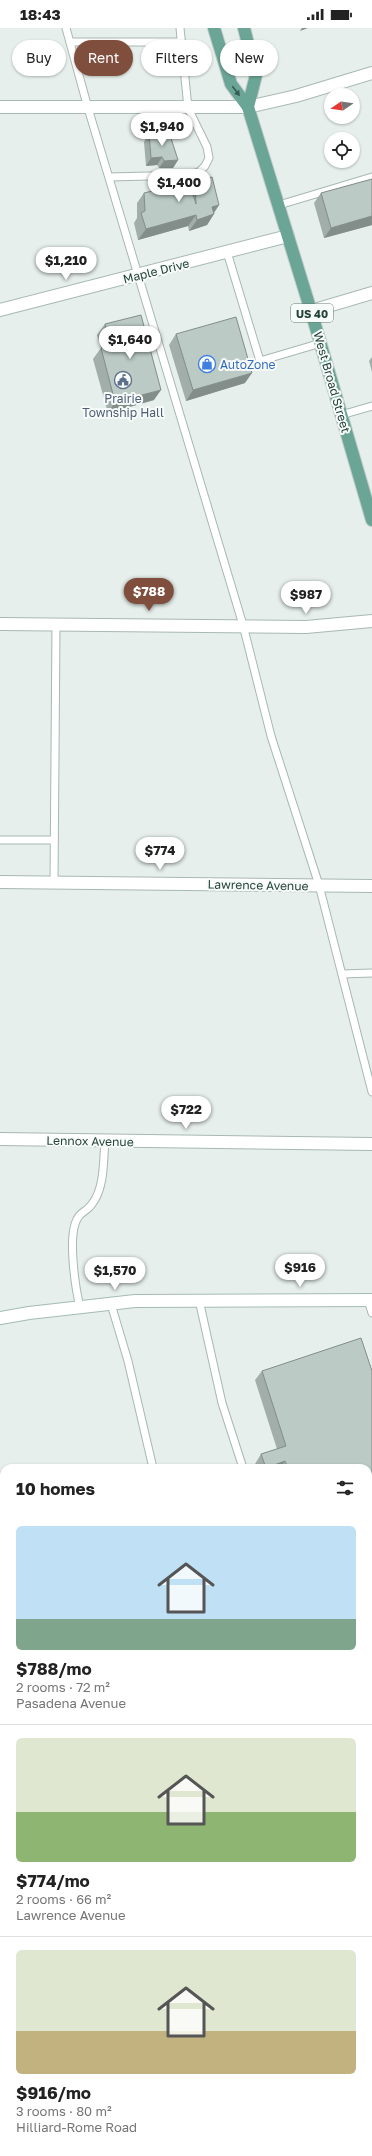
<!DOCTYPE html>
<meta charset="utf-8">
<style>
:root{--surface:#fff;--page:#f6f6f6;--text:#222;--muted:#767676;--line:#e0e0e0;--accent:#804e3d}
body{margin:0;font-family:"Golos Text",sans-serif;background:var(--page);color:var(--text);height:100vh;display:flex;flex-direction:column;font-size:15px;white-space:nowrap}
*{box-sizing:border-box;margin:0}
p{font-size:13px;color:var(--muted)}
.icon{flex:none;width:22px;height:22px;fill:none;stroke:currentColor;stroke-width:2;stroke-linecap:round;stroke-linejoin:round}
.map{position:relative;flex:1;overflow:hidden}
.sheet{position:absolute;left:0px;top:1436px;width:372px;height:692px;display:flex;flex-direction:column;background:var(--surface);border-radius:12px 12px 0 0;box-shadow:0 1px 3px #0004}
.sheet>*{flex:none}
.banner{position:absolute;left:12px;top:12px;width:348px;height:36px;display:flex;gap:8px}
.needle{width:26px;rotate:257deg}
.tools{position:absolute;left:324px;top:60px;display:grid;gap:8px}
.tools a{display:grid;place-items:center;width:36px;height:36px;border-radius:50%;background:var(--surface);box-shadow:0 1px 3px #0004;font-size:20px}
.price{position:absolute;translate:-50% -34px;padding:0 9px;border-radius:14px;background:#fff;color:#222;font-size:13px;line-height:26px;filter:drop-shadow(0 1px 2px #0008)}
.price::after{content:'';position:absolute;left:50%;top:24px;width:12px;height:9px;margin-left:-6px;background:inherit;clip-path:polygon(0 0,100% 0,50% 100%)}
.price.active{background:var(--accent);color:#fff}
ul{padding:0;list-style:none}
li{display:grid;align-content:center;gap:8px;height:212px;padding:0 16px}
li+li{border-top:1px solid var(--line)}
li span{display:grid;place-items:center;height:124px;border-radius:6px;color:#555}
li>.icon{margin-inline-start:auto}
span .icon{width:72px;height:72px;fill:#fffc;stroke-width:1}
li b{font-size:17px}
h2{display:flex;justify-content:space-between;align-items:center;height:48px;padding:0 16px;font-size:17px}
.tag{padding:0 14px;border-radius:18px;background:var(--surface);box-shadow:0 1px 3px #0004;font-size:14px;line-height:36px}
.tag.active{background:var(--accent);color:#fff}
.status{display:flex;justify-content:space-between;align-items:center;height:28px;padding:0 20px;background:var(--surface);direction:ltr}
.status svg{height:11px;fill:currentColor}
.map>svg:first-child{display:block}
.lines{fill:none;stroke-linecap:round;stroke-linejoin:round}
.service-casing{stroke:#a8b8b2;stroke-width:9}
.minor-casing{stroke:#a8b8b2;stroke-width:14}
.secondary-casing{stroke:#a4bbb3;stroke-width:14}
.primary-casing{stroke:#c2cac8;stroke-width:14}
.service{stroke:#fff;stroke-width:7}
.minor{stroke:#fff;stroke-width:12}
.secondary{stroke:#fff;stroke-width:12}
.primary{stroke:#6aa596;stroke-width:12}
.wall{fill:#a1aea9}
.shaded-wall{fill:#838d89}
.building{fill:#bbcac4;stroke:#838d89}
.oneway{fill:#365b51}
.labels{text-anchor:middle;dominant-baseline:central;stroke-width:4;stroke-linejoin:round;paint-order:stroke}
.shield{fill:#f7fbf9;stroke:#637a73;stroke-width:1}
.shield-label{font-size:11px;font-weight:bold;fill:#24423a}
.street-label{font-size:12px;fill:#24423a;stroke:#f7fbf9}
.shop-label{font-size:12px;fill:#366cbe;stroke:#f7fbf9;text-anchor:start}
.service-label{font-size:12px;fill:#4e5e75;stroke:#f7fbf9}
</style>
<div class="status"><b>18:43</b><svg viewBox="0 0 49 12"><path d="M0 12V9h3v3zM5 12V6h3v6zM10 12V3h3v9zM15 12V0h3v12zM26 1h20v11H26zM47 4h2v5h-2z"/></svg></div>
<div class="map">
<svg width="372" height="2128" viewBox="0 0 372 2128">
<rect width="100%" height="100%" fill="#e6efeb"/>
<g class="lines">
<g class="service-casing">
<g id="service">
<polyline points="66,0 88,80 243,597 271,708 319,857 372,1064"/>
<polyline points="70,14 182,14"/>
<polyline points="109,149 189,147 199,144 205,138 209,130 207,119 188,80 180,0"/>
<polyline points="279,177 372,149"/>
<polyline points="227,224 260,333 321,315"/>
<polyline points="341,387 372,378"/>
<polyline points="0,812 54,812"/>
<polyline points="54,855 56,596"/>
<polyline points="342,946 372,945"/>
<polyline points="199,1272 222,1375 243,1440"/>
<polyline points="368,1272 372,1285"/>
<polyline points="111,1276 128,1333 153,1440"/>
<path d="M80,1279C75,1259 69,1215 75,1196C79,1183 86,1185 92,1176C105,1159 103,1133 105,1113"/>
<polyline points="368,1537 372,1536"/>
<polyline points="0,1609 4,1608"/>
<polyline points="368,1953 372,1955"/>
<polyline points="368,1982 372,1977"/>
<polyline points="90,2124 90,2128"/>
<polyline points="315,2128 315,2124"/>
</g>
</g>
<g class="minor-casing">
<g id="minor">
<polyline points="0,79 248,79 296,68 372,45"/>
<polyline points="0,282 288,208"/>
<polyline points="311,283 372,265"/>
<polyline points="0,596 306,599 372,593"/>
<polyline points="0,854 372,858"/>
<polyline points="0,1111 372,1116"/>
</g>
</g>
<g class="secondary-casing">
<polyline id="secondary" points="0,1290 29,1285 135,1273 372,1272"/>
</g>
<g class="primary-casing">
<g id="primary">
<polyline points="214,0 231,56 248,79 311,283 372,492"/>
<polyline points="244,0 256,47 248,79"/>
</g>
</g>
<use href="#service" class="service"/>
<use href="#minor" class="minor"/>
<use href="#secondary" class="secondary"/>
<use href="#primary" class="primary"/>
</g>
<g class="wall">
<polygon points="149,106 178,132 173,140 159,140 157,137 146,138 144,114"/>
<polygon points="372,151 372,197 324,210 314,175 321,165"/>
<polygon points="195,153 219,177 207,197 189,203 188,198 138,212 134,195 137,190 137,175 144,165 191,160"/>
<polygon points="105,296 154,372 108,385 93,331 101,320 97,307"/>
<polygon points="176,306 245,355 186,373 169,317"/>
<polygon points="372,329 372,344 369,333"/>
<polygon points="262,1343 372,1343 372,1498 368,1499 368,1440 256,1440 255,1436 261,1426 277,1421 255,1352"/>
<polygon points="346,2124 368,2124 372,2128 346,2128"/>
</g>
<g class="shaded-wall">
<polygon points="302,0 308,0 300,3"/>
<polygon points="162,129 157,137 146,138 151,130"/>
<polygon points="178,132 173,140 159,140 164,133"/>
<polygon points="219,177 212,187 214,186 207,197 189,203 197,192 212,179"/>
<polygon points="196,187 188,198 138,212 146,201"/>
<polygon points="372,188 372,197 324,210 331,200"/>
<polygon points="252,345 245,355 186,373 193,362"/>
<polygon points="161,362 154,372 108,385 115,374"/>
<polygon points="285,1433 280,1440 266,1440"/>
<polygon points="372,1491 372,1498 368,1499 368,1492"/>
<polygon points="43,2124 75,2124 73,2127 41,2127"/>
</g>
<g class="building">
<polygon points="149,106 170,107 178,132 164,133 162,129 151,130"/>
<polygon points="212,149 219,177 212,179 214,186 197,192 196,187 146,201 141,185 145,183 144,165 189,154 196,176 195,153"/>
<polygon points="372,151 372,188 331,200 321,165"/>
<polygon points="141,287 161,362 115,374 101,320 111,318 105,296"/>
<polygon points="236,289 252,345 193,362 176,306"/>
<polygon points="361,1310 372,1343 372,1491 368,1492 368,1440 288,1440 285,1433 266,1440 261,1426 286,1418 262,1343"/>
<polygon points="368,2026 372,2026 372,2128 355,2128 355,2124 368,2124"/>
</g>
<defs><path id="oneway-solid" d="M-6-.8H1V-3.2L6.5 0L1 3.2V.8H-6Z"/></defs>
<use class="oneway" href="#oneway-solid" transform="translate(236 63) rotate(53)"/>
<defs>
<g id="shop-ring" transform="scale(0.9)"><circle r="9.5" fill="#f7fbf9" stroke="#3f7fe0" stroke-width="1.5"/><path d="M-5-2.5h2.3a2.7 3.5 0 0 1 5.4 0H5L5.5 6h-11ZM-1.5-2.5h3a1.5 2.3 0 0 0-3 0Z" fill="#3f7fe0"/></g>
<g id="civic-ring" transform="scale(0.9)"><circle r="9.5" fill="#f7fbf9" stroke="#5c6f8a" stroke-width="1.5"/><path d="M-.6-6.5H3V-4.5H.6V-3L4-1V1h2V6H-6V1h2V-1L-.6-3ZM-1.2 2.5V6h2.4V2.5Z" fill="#5c6f8a"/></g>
</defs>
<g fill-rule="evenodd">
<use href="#shop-ring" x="207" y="336"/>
<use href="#civic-ring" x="123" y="352"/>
</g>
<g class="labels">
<rect class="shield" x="291" y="276" width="42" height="18" rx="3"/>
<g class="shield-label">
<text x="312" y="285">US 40</text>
</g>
<g class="street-label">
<text transform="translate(156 243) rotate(-14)">Maple Drive</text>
<text transform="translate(332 354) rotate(74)">West Broad Street</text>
<text transform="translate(258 857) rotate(1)">Lawrence Avenue</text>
<text transform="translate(90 1113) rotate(1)">Lennox Avenue</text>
</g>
<g class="shop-label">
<text x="220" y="336">AutoZone</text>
</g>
<g class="service-label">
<text x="123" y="370">Prairie<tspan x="123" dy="14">Township Hall</tspan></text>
</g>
</g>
</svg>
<div class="tools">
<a><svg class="needle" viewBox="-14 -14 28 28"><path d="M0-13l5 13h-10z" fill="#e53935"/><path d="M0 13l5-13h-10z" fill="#767676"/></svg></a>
<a><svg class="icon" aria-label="locate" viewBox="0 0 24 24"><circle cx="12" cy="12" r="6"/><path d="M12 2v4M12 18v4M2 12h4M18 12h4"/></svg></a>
</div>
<b class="price" style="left:162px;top:119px">$1,940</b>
<b class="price" style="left:179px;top:175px">$1,400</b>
<b class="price" style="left:66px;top:253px">$1,210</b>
<b class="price" style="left:130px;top:332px">$1,640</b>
<b class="price active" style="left:149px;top:584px">$788</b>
<b class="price" style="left:306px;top:587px">$987</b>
<b class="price" style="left:160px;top:843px">$774</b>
<b class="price" style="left:186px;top:1102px">$722</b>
<b class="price" style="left:300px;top:1260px">$916</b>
<b class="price" style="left:115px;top:1263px">$1,570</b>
<div class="banner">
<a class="tag">Buy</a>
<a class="tag active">Rent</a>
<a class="tag">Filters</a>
<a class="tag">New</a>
</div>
<section class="sheet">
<h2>10 homes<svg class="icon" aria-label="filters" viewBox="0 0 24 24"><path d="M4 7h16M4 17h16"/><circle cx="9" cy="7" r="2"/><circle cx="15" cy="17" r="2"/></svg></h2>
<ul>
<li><span style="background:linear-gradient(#bfe0f5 75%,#7fa58c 0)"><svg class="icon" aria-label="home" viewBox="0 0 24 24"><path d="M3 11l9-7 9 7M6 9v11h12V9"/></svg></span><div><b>$788/mo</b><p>2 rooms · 72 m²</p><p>Pasadena Avenue</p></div></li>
<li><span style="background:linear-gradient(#dfe7d0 60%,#8fb573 0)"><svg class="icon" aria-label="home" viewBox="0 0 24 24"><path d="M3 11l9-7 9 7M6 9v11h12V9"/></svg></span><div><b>$774/mo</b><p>2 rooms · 66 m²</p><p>Lawrence Avenue</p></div></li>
<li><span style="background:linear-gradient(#dfe7d0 65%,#c2b280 0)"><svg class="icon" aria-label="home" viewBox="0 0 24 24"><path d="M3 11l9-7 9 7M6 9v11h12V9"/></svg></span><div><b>$916/mo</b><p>3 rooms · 80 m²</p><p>Hilliard-Rome Road</p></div></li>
</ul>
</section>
</div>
